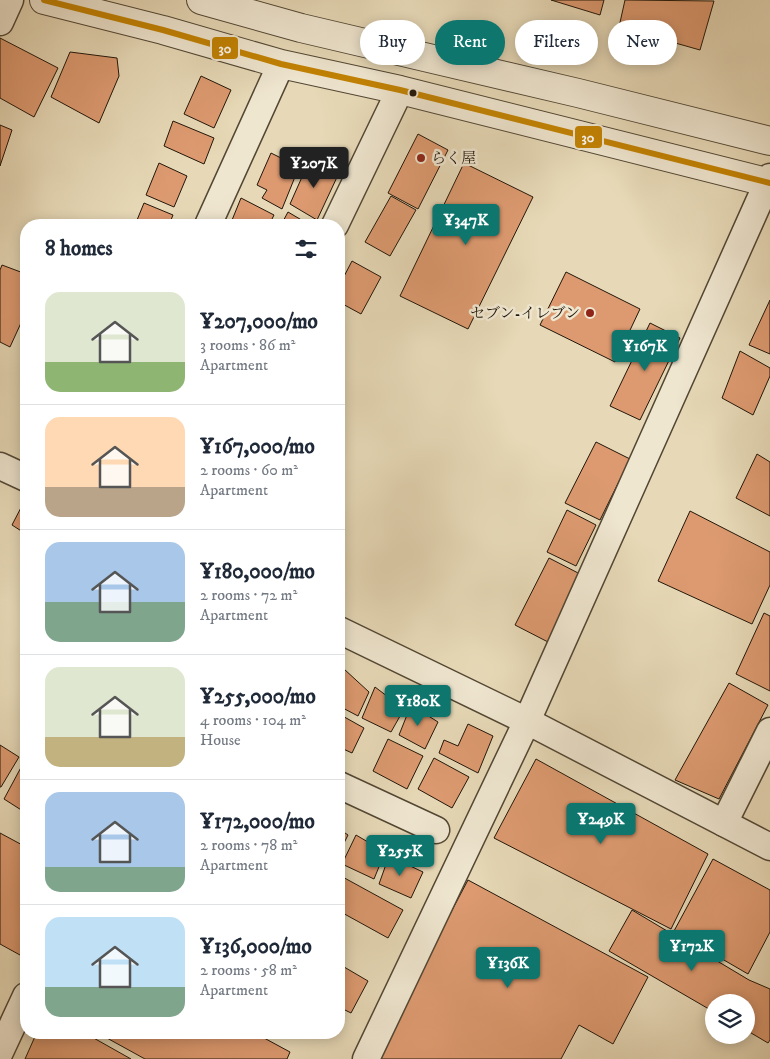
<!DOCTYPE html>
<meta charset="utf-8">
<style>
:root{--surface:#fff;--page:#f6f6f7;--text:#1f2937;--muted:#747a83;--line:#e0e1e3;--accent:#0f766e}
body{margin:0;font-family:"IM FELL DW Pica","Noto Serif JP",serif;background:var(--page);color:var(--text);height:100vh;display:flex;flex-direction:column;font-size:19px;white-space:nowrap}
*{box-sizing:border-box;margin:0}
p{font-size:16px;color:var(--muted)}
.icon{flex:none;width:28px;height:28px;fill:none;stroke:currentColor;stroke-width:2;stroke-linecap:round;stroke-linejoin:round}
.map{position:relative;flex:1;overflow:hidden}
.details{position:absolute;left:20px;top:219px;width:325px;height:820px;display:flex;flex-direction:column;background:var(--surface);border-radius:20px;box-shadow:0 2px 12px #0003}
.details>*{flex:none}
.guide{position:absolute;left:360px;top:20px;width:335px;height:45px;display:flex;gap:10px}
.controls{position:absolute;left:705px;top:994px;display:grid;gap:10px}
.controls a{display:grid;place-items:center;width:50px;height:50px;border-radius:50%;background:var(--surface);box-shadow:0 2px 12px #0003;font-size:25px}
.price{position:absolute;translate:-50% -42px;padding:0 11px;border-radius:5px;background:var(--accent);color:#fff;font-size:16px;line-height:32px;filter:drop-shadow(0 1px 2px #0008)}
.price::after{content:'';position:absolute;left:50%;top:30px;width:15px;height:11px;margin-left:-8px;background:inherit;clip-path:polygon(0 0,100% 0,50% 100%)}
.price.current{background:#222;color:#fff}
ul{padding:0;list-style:none}
li{display:flex;align-items:center;gap:15px;height:125px;padding:0 25px}
li+li{border-top:1px solid var(--line)}
li span{display:grid;place-items:center;flex:none;width:140px;height:100px;border-radius:15px;color:#555}
li>.icon{margin-inline-start:auto}
span .icon{width:60px;height:60px;fill:#fffc;stroke-width:1}
li b{font-size:21px}
h2{display:flex;justify-content:space-between;align-items:center;height:60px;padding:0 25px;font-size:21px}
.chip{padding:0 18px;border-radius:22px;background:var(--surface);box-shadow:0 2px 12px #0003;font-size:18px;line-height:45px}
.chip.current{background:var(--accent);color:#fff}
.map>svg:first-child{display:block}
.building{fill:#dd9a70;stroke:#211609}
.lines{fill:none;stroke-linecap:round;stroke-linejoin:round}
.minor-casing{stroke:#524734;stroke-width:29}
.tertiary-casing{stroke:#524734;stroke-width:30}
.minor{stroke:#efe6d0;stroke-width:26}
.tertiary{stroke:#efe6d0;stroke-width:28}
.bus-1-casing{stroke:#efe6d0;stroke-width:10}
.bus-1{stroke:#c28202;stroke-width:6}
.bus-dot{fill:#211609;stroke:#efe6d0;stroke-width:2}
.poi-dot{fill:#8f2418;stroke:#efe6d0;stroke-width:2}
.labels{text-anchor:middle;dominant-baseline:central;stroke-width:5;stroke-linejoin:round;paint-order:stroke}
.poi-label{font-size:15px;fill:#211609;stroke:#efe6d0;text-anchor:start}
.line-badge{stroke:#efe6d0;stroke-width:2}
.badge-label{font-size:14px;text-anchor:middle;font-weight:bold;fill:#fff}
</style>
<div class="map">
<svg width="770" height="1059" viewBox="0 0 770 1059">
<rect width="100%" height="100%" fill="#e7d9b7"/>
<filter id="stains"><feTurbulence type="fractalNoise" baseFrequency=".004" numOctaves="4"/><feColorMatrix values="0 0 0 0 .2 0 0 0 0 .09 0 0 0 0 .02 0 0 0 .5 -.17"/></filter>
<radialGradient id="worn" r=".72"><stop offset=".6" stop-color="#630" stop-opacity="0"/><stop offset="1" stop-color="#630" stop-opacity=".3"/></radialGradient>
<g class="building">
<polygon points="551,0 604,0 600,15"/>
<polygon points="625,0 714,1 700,50 619,27"/>
<polygon points="0,38 58,68 34,117 0,98"/>
<polygon points="70,52 117,58 119,76 99,123 51,97"/>
<polygon points="201,76 231,90 214,128 184,114"/>
<polygon points="173,121 214,138 204,164 164,146"/>
<polygon points="0,125 12,130 0,166"/>
<polygon points="418,134 448,150 418,209 388,193"/>
<polygon points="271,153 299,167 282,209 262,198 267,190 257,185"/>
<polygon points="310,159 338,175 317,220 290,204"/>
<polygon points="159,163 187,176 174,207 146,195"/>
<polygon points="464,163 533,197 468,329 400,296"/>
<polygon points="391,196 416,210 390,256 365,242"/>
<polygon points="241,198 274,215 269,225 230,225"/>
<polygon points="144,203 173,215 169,225 135,225"/>
<polygon points="288,212 310,225 281,225"/>
<polygon points="352,261 381,277 361,314 339,302 339,286"/>
<polygon points="2,265 26,274 26,312 10,347 0,342 0,270"/>
<polygon points="566,272 640,309 615,362 540,325"/>
<polygon points="770,300 770,354 749,345"/>
<polygon points="650,323 680,338 640,420 610,406"/>
<polygon points="740,351 770,368 770,376 753,415 722,398"/>
<polygon points="596,442 630,459 600,520 565,503"/>
<polygon points="757,454 770,462 770,516 736,498"/>
<polygon points="26,498 26,534 12,525"/>
<polygon points="567,510 596,525 576,566 547,552"/>
<polygon points="690,511 770,552 770,585 752,624 658,581"/>
<polygon points="549,558 582,575 548,642 515,625"/>
<polygon points="764,613 770,616 770,691 736,674"/>
<polygon points="344,669 369,692 358,716 339,706 339,680"/>
<polygon points="729,683 768,705 719,799 675,780"/>
<polygon points="375,687 404,709 391,732 362,718"/>
<polygon points="411,705 438,722 425,749 399,735"/>
<polygon points="339,714 364,728 352,753 339,747"/>
<polygon points="468,724 493,736 478,773 439,753 444,740 458,746"/>
<polygon points="388,739 423,756 407,789 373,771"/>
<polygon points="0,745 19,757 1,787 0,787"/>
<polygon points="434,758 469,777 452,808 418,789"/>
<polygon points="536,759 708,854 671,929 494,838"/>
<polygon points="25,760 26,761 26,813 4,799"/>
<polygon points="339,829 348,835 339,853"/>
<polygon points="0,833 26,847 26,943 20,955 0,944"/>
<polygon points="356,835 385,852 374,879 342,864"/>
<polygon points="389,856 423,872 411,898 379,884"/>
<polygon points="713,859 770,890 770,932 748,974 674,931"/>
<polygon points="339,875 403,910 388,938 339,911"/>
<polygon points="468,880 648,977 613,1044 579,1025 561,1059 373,1059"/>
<polygon points="632,910 749,980 770,989 770,1040 768,1043 746,1030 746,1002 714,1002 714,1012 609,951"/>
<polygon points="339,964 368,981 351,1013 339,1007"/>
<polygon points="37,1032 83,1032 131,1059 25,1059"/>
<polygon points="96,1032 253,1032 290,1052 287,1059 145,1059"/>
</g>
<g class="lines">
<g class="minor-casing">
<g id="minor">
<polyline points="0,22 10,0"/>
<polyline points="208,225 281,64"/>
<polyline points="335,225 400,90"/>
<polyline points="0,466 26,478"/>
<polyline points="339,630 527,721 770,847"/>
<polyline points="339,785 436,830"/>
<polyline points="724,823 770,731"/>
<polyline points="0,1052 26,996"/>
<polyline points="366,1059 527,721 770,177"/>
</g>
</g>
<g class="tertiary-casing">
<g id="tertiary">
<polyline points="44,0 163,30 281,64 400,90 770,183"/>
<polyline points="201,0 301,28 578,93 770,141"/>
</g>
</g>
<use href="#minor" class="minor"/>
<use href="#tertiary" class="tertiary"/>
<g class="bus-1-casing">
<polyline id="bus-1" points="44,0 163,30 281,64 400,90 770,183"/>
</g>
<use href="#bus-1" class="bus-1"/>
</g>
<circle class="bus-dot" cx="413" cy="93" r="4.5"/>
<g class="poi-dot">
<circle cx="421" cy="158" r="5"/>
<circle cx="590" cy="313" r="5"/>
</g>
<g class="labels">
<g class="poi-label">
<text x="431" y="158">らく屋</text>
<text x="580" y="313" text-anchor="end">セブン-イレブン</text>
</g>
</g>
<g class="line-badge">
<rect x="211" y="36" width="28" height="24" rx="5" fill="#c28202"/>
<rect x="574" y="125" width="29" height="24" rx="5" fill="#c28202"/>
</g>
<g class="badge-label">
<text x="225" y="53">30</text>
<text x="588" y="142">30</text>
</g>
<rect width="100%" height="100%" filter="url(#stains)"/>
<rect width="100%" height="100%" fill="url(#worn)"/>
</svg>
<div class="controls">
<a><svg class="icon" aria-label="layers" viewBox="0 0 24 24"><path d="M12 4l9 5-9 5-9-5zM3 14l9 5 9-5"/></svg></a>
</div>
<b class="price current" style="left:314px;top:189px">¥207K</b>
<b class="price" style="left:466px;top:246px">¥347K</b>
<b class="price" style="left:645px;top:372px">¥167K</b>
<b class="price" style="left:418px;top:727px">¥180K</b>
<b class="price" style="left:601px;top:845px">¥249K</b>
<b class="price" style="left:400px;top:877px">¥255K</b>
<b class="price" style="left:692px;top:972px">¥172K</b>
<b class="price" style="left:508px;top:989px">¥136K</b>
<div class="guide">
<a class="chip">Buy</a>
<a class="chip current">Rent</a>
<a class="chip">Filters</a>
<a class="chip">New</a>
</div>
<section class="details">
<h2>8 homes<svg class="icon" aria-label="filters" viewBox="0 0 24 24"><path d="M4 7h16M4 17h16"/><circle cx="9" cy="7" r="2"/><circle cx="15" cy="17" r="2"/></svg></h2>
<ul>
<li><span style="background:linear-gradient(#dfe7d0 70%,#8fb573 0)"><svg class="icon" aria-label="home" viewBox="0 0 24 24"><path d="M3 11l9-7 9 7M6 9v11h12V9"/></svg></span><div><b>¥207,000/mo</b><p>3 rooms · 86 m²</p><p>Apartment</p></div></li>
<li><span style="background:linear-gradient(#ffd9b3 70%,#b9a48a 0)"><svg class="icon" aria-label="home" viewBox="0 0 24 24"><path d="M3 11l9-7 9 7M6 9v11h12V9"/></svg></span><div><b>¥167,000/mo</b><p>2 rooms · 60 m²</p><p>Apartment</p></div></li>
<li><span style="background:linear-gradient(#a9c7e8 60%,#7fa58c 0)"><svg class="icon" aria-label="home" viewBox="0 0 24 24"><path d="M3 11l9-7 9 7M6 9v11h12V9"/></svg></span><div><b>¥180,000/mo</b><p>2 rooms · 72 m²</p><p>Apartment</p></div></li>
<li><span style="background:linear-gradient(#dfe7d0 70%,#c2b280 0)"><svg class="icon" aria-label="home" viewBox="0 0 24 24"><path d="M3 11l9-7 9 7M6 9v11h12V9"/></svg></span><div><b>¥255,000/mo</b><p>4 rooms · 104 m²</p><p>House</p></div></li>
<li><span style="background:linear-gradient(#a9c7e8 75%,#7fa58c 0)"><svg class="icon" aria-label="home" viewBox="0 0 24 24"><path d="M3 11l9-7 9 7M6 9v11h12V9"/></svg></span><div><b>¥172,000/mo</b><p>2 rooms · 78 m²</p><p>Apartment</p></div></li>
<li><span style="background:linear-gradient(#bfe0f5 70%,#7fa58c 0)"><svg class="icon" aria-label="home" viewBox="0 0 24 24"><path d="M3 11l9-7 9 7M6 9v11h12V9"/></svg></span><div><b>¥136,000/mo</b><p>2 rooms · 58 m²</p><p>Apartment</p></div></li>
</ul>
</section>
</div>
